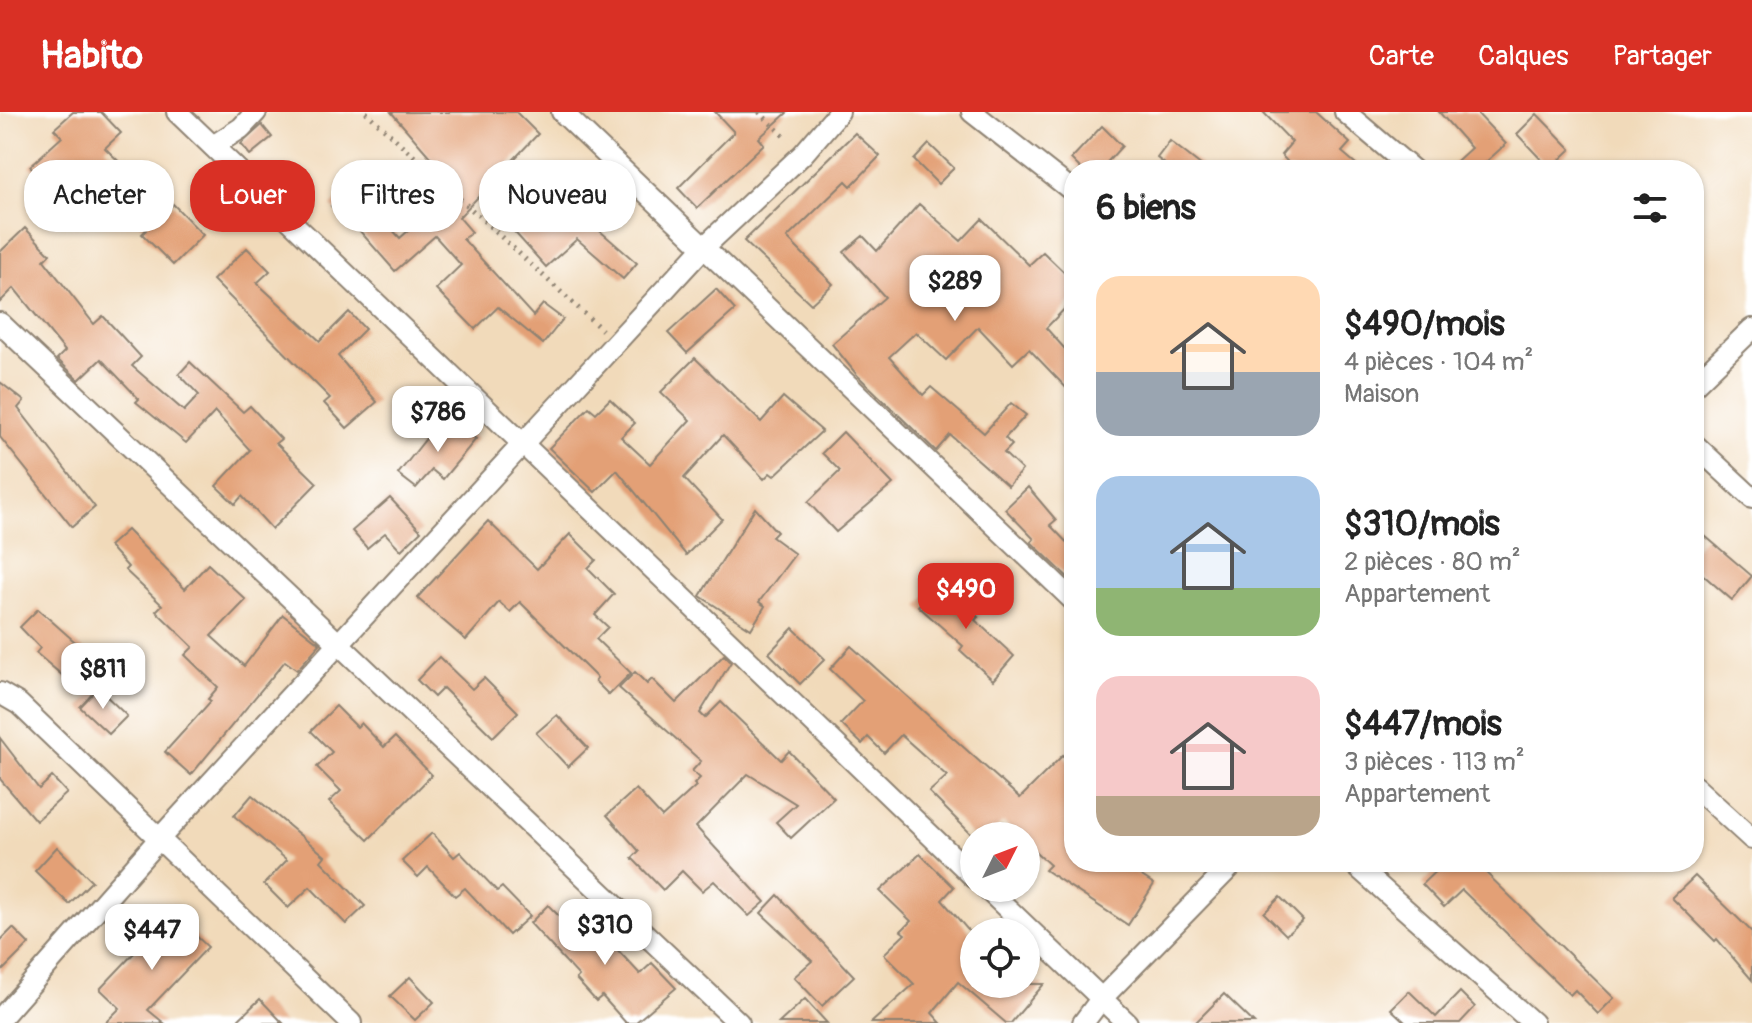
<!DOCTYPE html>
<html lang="fr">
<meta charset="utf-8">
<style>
:root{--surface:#fff;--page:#f6f6f6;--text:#222;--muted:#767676;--accent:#d93025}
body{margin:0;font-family:Pangolin,sans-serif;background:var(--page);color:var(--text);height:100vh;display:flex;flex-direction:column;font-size:30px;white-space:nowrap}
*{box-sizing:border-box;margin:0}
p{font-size:26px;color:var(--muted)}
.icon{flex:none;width:44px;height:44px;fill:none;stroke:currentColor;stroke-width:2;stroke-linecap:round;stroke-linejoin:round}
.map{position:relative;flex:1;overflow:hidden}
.drawer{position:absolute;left:1064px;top:48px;width:640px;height:712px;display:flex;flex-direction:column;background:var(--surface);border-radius:32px;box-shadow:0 2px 6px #0004}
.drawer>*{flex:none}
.guide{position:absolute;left:24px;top:48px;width:760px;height:72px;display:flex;gap:16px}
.needle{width:52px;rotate:48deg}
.tools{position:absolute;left:960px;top:710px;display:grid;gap:16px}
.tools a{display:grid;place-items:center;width:80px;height:80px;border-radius:50%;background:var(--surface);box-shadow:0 2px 6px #0004;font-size:40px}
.price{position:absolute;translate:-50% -68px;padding:0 18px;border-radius:16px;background:#fff;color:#222;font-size:26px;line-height:52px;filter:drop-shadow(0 2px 4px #0008)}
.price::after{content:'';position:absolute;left:50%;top:48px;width:24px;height:18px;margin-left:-12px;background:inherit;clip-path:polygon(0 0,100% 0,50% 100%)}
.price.on{background:var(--accent);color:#fff}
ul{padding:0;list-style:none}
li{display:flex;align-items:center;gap:24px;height:200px;padding:0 32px}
li span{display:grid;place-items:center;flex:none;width:224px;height:160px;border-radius:24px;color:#555}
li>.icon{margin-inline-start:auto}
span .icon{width:96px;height:96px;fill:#fffc;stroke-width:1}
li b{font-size:34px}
h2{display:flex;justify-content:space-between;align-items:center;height:96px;padding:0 32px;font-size:34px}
.chip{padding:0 28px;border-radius:32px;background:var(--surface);box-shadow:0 2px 6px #0004;font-size:28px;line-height:72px}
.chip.on{background:var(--accent);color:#fff}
header{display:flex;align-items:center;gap:48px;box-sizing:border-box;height:112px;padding:0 40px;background:var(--accent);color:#fff}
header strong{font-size:38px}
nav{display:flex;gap:44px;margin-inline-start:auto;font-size:28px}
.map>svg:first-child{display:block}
.building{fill:#e3a076}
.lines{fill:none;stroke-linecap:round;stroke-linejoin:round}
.street-casing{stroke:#8e8272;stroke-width:24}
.path{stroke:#8e8272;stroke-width:5;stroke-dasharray:2 6;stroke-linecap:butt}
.street{stroke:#fff;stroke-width:20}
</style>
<header>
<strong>Habito</strong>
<nav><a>Carte</a><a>Calques</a><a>Partager</a></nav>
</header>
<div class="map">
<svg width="1752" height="911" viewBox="0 0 1752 911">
<rect width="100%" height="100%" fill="#fff"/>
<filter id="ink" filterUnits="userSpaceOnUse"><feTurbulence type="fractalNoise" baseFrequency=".0125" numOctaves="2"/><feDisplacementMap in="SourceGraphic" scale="16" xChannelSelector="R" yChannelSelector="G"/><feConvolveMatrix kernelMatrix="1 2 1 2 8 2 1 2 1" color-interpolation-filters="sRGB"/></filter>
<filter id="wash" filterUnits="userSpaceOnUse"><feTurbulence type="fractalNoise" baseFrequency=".006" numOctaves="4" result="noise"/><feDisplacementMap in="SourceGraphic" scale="32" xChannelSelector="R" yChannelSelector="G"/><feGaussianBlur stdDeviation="1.8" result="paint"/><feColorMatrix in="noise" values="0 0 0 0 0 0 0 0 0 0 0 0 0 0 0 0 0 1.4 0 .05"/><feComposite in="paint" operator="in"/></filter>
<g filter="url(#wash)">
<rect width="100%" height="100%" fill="#f1daba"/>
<g id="blocks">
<g class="building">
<polygon points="73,0 101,0 121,21 105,36 168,97 173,92 203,123 173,153 142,122 146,118 78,51 51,77 30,54 62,25 54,17"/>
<polygon points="391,0 516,0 538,22 459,105 472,120 463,127 533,204 543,192 563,207 543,232 498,195 475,217 436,177 461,153 435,124 395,159 359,118 331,94 345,80 386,118 390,115 400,126 457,76"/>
<polygon points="715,0 788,0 759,26 764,32 697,96 678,76 734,20"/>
<polygon points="1263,0 1316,0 1350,31 1342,40 1363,58 1279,58 1287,49 1281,43 1292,30"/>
<polygon points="1439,0 1476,0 1506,32 1477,58 1447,58 1471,36"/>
<polygon points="1537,2 1571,37 1550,57 1517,22"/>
<polygon points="262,13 272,25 250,43 241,32"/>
<polygon points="1102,14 1122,34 1100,58 1082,58 1071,47"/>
<polygon points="855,21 880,44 851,74 846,69 787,126 833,172 811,192 744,129"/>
<polygon points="1170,29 1207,58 1173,58 1157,46"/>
<polygon points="929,32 954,56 938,72 914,48"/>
<polygon points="574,54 613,91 593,113 637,151 623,167 577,127 546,155 509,114 535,89 538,92"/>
<polygon points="919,92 961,129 982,107 1029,153 1043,140 1074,170 1074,187 1046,216 1074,247 1074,284 1029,237 1013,252 978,215 946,248 916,220 889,245 923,283 931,275 984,321 1011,291 1026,303 1005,326 1012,333 1004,341 1022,358 1008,374 950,323 936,339 857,263 832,232 885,185 844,140 863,124 877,139"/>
<polygon points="25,116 50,142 44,148 94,212 103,204 141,245 132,254 184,299 199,283 179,262 190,250 243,300 250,294 281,327 276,331 317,371 272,417 242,384 235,392 216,374 250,338 215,300 186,331 136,290 139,287 101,247 79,268 57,247 65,239 14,176 0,190 0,140"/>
<polygon points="247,136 270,159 257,171 320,229 349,200 365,217 338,244 377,290 347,316 324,291 330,286 213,168"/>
<polygon points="716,177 735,198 687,241 668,221"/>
<polygon points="695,246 761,310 783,285 822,319 774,364 770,361 764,367 723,323 684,366 722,407 686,443 617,358 595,380 549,336 589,295 596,301 610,287 635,311 621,325 650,352 690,308 661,280"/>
<polygon points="0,270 24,289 18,296 95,395 72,415 0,325"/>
<polygon points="449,306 476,327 443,367 432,358 416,376 398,362 432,319 436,323"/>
<polygon points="843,320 893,372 836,420 808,390 840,359 822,341"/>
<polygon points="1028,375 1056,408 1050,413 1074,438 1074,471 1031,430 1034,427 1005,397"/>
<polygon points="390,386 421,419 401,438 385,421 367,436 352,419"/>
<polygon points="755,396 777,420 772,425 795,442 759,490 765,494 751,517 700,484"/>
<polygon points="488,409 537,457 570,422 596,448 588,456 614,482 595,503 608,515 596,527 631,561 609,583 595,569 597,566 520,490 510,500 499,490 466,528 417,486"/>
<polygon points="127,418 185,477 208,452 246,488 211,524 244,554 283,503 320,532 297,558 285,549 191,663 165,640 211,589 208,587 218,575 185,543 193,535 156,499 162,493 125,458 128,455 109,434"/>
<polygon points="1705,424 1752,464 1732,488 1694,455 1694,437"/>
<polygon points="938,471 978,505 975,508 1014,544 993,568 960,538 963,534 918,494"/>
<polygon points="38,497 91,544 69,569 36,541 40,536 20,515"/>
<polygon points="793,516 825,547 800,572 769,541"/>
<polygon points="851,534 1020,686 1063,643 1074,654 1074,750 1120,750 1154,772 1128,813 1045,758 1050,753 1026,731 1026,724 1018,724 1003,710 989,724 973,724 929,680 947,664 901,623 884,641 868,625 862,632 841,612 863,589 830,557"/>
<polygon points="724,543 731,550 700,601 705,606 721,590 781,648 789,639 834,686 791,726 776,710 796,692 748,662 696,715 765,790 749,804 714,769 702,779 682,759 663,778 632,746 639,739 607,703 636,677 662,705 696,674 694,672 700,666 692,659 701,649 619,576 635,560 647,572 652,567 676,591"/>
<polygon points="439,545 472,577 484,566 518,600 493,625 443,576 434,585 417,568"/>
<polygon points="98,576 127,604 109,622 80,595"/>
<polygon points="336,594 357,615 361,611 384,635 395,625 432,663 368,728 329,690 341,679 317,655 332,640 311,619"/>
<polygon points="557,603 588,636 568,655 536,621"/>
<polygon points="0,626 39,677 52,665 67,681 36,709 0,667"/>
<polygon points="252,683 325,744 321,749 365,794 346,812 310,775 288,796 264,772 287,748 234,704"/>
<polygon points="432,721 454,745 460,740 497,779 502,775 530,804 509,823 465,776 455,784 428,755 418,765 402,749"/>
<polygon points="57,735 92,769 69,792 35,759"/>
<polygon points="920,742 954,775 942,788 974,825 974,872 1044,872 1011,911 1006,911 958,870 932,901 941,911 871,911 914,872 884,842 905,822 901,819 911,809 880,779"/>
<polygon points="1445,750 1475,750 1614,886 1598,902 1575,878 1570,883 1462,778 1444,795 1422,772"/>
<polygon points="1695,764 1752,820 1752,868 1717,827 1715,829 1672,786"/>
<polygon points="778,783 854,864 822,894 794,865 812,849 761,801"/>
<polygon points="1280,785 1303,808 1286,823 1264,801"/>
<polygon points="548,793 582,827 606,805 622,822 612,832 640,862 652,851 676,876 635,911 626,911 602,884 596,889 576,867 579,864 530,811"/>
<polygon points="172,801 208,835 148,898 164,911 105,911 120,896 100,877"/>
<polygon points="13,816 29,832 0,861 0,829"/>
<polygon points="410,865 434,890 415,908 390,884"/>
<polygon points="1409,879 1436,905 1460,880 1475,895 1460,911 1406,911 1391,897"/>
<polygon points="1224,882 1254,911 1195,911"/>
<polygon points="260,887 283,911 235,911"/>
<polygon points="805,887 827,911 779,911"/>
</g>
</g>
</g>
<g filter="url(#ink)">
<use href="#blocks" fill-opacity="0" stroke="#8e8272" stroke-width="2"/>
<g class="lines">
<g class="street-casing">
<g id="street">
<polyline points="177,0 974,765"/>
<polyline points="562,0 1074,489"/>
<polyline points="972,0 1074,80"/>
<polyline points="1345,0 1413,58"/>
<polyline points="213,34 241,16 256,0"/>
<polyline points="0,211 739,911"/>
<polyline points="1694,273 1752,217"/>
<polyline points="1694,332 1752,386"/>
<polyline points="0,581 19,592 351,911"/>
<polyline points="1694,674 1752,727"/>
<polyline points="1352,750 1533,911"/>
<polyline points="986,776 1127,911"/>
<polyline points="0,907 159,727 703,136 803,42 839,0"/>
<polyline points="1083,911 1101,887 1235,750"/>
</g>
</g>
<g class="path">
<polyline points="366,0 602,218"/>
<polyline points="759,0 787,27"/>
</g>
<use href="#street" class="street"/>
</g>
</g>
</svg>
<div class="tools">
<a><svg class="needle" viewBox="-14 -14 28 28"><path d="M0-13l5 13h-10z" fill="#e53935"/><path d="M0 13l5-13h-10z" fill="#767676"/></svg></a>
<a><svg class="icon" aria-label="locate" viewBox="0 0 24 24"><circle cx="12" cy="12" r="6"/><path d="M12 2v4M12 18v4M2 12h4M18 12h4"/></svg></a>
</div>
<b class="price" style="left:955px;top:211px">$289</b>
<b class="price" style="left:438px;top:342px">$786</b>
<b class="price on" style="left:966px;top:519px">$490</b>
<b class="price" style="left:103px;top:599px">$811</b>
<b class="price" style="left:605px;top:855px">$310</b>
<b class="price" style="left:152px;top:860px">$447</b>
<div class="guide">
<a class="chip">Acheter</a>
<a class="chip on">Louer</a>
<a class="chip">Filtres</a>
<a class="chip">Nouveau</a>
</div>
<section class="drawer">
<h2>6 biens<svg class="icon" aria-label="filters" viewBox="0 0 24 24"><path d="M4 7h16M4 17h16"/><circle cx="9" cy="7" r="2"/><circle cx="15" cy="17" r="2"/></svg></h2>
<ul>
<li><span style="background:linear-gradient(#ffd9b3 60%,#9aa5b1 0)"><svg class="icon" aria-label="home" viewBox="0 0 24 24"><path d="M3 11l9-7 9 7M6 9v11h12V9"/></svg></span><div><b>$490/mois</b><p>4 pièces · 104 m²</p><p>Maison</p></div></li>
<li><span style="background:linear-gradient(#a9c7e8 70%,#8fb573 0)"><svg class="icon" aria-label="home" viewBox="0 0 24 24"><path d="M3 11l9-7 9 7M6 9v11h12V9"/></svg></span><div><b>$310/mois</b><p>2 pièces · 80 m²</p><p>Appartement</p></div></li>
<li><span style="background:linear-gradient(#f6c9c9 75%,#b9a48a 0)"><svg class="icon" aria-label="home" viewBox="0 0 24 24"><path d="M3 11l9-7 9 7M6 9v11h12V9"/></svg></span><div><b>$447/mois</b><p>3 pièces · 113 m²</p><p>Appartement</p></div></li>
</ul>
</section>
</div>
